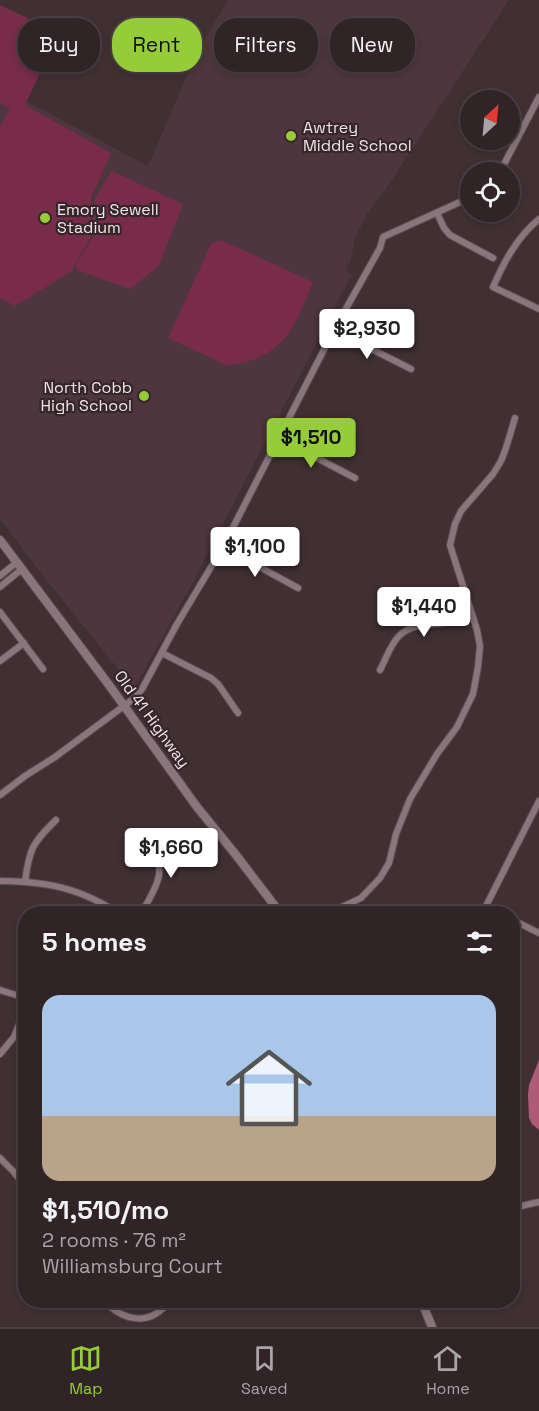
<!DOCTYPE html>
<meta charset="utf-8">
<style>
:root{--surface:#302427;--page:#382c2f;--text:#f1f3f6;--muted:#a8a4a7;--line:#4b4144;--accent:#96cc3a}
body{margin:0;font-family:"Space Grotesk",sans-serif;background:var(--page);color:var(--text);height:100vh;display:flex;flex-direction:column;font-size:22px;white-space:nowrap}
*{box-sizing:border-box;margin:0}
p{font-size:20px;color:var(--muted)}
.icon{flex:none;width:33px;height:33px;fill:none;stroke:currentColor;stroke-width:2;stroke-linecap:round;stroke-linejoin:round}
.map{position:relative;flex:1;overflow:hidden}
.panel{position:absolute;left:18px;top:906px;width:502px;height:402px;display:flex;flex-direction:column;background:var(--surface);border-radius:24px;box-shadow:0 3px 9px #0003,0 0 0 2px var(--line)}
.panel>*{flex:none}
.guide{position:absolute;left:18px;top:18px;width:504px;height:54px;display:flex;gap:12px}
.needle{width:39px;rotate:26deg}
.tools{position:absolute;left:460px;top:90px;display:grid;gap:12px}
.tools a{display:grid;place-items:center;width:60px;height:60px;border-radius:50%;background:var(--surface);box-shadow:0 3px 9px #0003,0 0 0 2px var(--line);font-size:30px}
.price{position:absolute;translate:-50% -51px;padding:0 14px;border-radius:6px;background:#fff;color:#222;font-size:20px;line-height:39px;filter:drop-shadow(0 2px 3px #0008)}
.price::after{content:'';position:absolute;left:50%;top:36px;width:18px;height:14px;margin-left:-9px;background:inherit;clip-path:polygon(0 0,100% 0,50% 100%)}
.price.selected{background:var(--accent);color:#111}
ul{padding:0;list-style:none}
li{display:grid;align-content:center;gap:12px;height:318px;padding:0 24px}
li+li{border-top:2px solid var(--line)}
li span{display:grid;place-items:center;height:186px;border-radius:18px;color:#555}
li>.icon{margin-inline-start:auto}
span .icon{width:108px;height:108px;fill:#fffc;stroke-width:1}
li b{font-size:26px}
h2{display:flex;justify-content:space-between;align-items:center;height:72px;padding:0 24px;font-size:26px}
.chip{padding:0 21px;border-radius:24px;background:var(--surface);box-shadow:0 3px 9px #0003,0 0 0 2px var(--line);font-size:21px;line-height:54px}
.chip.selected{background:var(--accent);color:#111}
.menu{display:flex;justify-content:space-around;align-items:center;height:84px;border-top:2px solid var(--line);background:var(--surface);font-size:16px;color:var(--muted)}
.menu a{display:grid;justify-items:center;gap:3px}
.menu .selected{color:var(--accent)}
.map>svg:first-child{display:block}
.built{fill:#4d363d}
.green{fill:#782c49}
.water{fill:#ad5c78}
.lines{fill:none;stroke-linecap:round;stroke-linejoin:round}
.minor-casing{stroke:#5b4d51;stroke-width:8}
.secondary-casing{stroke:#5b4d51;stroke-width:10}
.minor{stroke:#89757b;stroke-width:6}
.secondary{stroke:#89757b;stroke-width:8}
.poi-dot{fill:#96cc3a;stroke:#36262a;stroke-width:2}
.labels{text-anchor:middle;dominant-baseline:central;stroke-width:4.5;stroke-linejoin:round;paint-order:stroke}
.poi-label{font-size:16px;fill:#f0e5e8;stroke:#36262a;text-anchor:start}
.street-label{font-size:16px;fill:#f0e5e8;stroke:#36262a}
</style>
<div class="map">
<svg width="539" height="1327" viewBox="0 0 539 1327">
<rect width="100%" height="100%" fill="#403034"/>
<polygon class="built" points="228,0 509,0 388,186 367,214 355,238 351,260 346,270 352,274 192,584 134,689 33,563 0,519 0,87 148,166 197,52"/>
<g class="green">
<polygon points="0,5 59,33 25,105 111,153 91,198 90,238 72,271 15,306 0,298 0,126 10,108 0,103"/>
<polygon points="112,171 183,204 159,266 130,289 77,270 76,265 93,237 94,200"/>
<path d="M221,240L313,282C299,314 293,342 258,358C250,362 239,363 230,365H226L168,338L211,244Z"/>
</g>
<polygon class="water" points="539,1060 539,1130 532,1124 529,1118 528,1095 529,1085"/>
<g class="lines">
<g class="minor-casing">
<g id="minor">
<polyline points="500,172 539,97"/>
<polyline points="437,213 444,228 450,235 493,258"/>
<path d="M539,219C517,237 504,262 493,287L539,309"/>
<polyline points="334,330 411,369"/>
<polyline points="279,438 355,478"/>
<polyline points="223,547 298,588"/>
<polyline points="0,576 17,562"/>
<polyline points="0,587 22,569"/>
<polyline points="0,612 43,669"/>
<polyline points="162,653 211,678 218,684 238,713"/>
<polyline points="0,661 24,643"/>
<path d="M380,670C386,659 390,645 399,636C410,624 429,625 444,623C454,621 463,618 472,615"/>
<polyline points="0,795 25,776 55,757 136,697 142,689 177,624 223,547 334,330 380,248 383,237 471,197"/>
<path d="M0,881C26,881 55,884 79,893C93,898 107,906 121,914"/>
<path d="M25,882C29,850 32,843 56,820"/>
<polyline points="486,906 501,914"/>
<path d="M141,914C149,899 168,872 155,858C153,856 149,854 147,852"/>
<polyline points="327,914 361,898 380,878 389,863 396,834 410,799 437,754 457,727 473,694 478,667 480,646 477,630 450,545 455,524 461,511 493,474 501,461 506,448 515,418"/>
<polyline points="482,914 539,801"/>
<polyline points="513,920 539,933"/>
<polyline points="0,990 26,998"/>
<polyline points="0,1054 14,1037 26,1008"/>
<polyline points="0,1158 13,1171 26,1187"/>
<polyline points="513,1208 539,1202"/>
<path d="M103,1300C124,1322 151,1327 170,1300"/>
</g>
</g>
<g class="secondary-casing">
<g id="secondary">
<polyline points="0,540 109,685 197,807 236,855 281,914"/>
<polyline points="421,1300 432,1327"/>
</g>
</g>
<use href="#minor" class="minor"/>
<use href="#secondary" class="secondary"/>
</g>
<g class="poi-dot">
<circle cx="291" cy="136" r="6"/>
<circle cx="45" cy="218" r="6"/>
<circle cx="144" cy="396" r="6"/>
</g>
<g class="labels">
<g class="poi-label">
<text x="303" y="127">Awtrey<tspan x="303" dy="18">Middle School</tspan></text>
<text x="57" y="209">Emory Sewell<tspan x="57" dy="18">Stadium</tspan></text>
<text x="132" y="387" text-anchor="end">North Cobb<tspan x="132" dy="18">High School</tspan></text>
</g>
<g class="street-label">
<text transform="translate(152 719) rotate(54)">Old 41 Highway</text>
</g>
</g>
</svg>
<div class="tools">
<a><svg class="needle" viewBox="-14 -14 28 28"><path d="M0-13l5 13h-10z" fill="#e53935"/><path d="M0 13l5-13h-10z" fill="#a8a4a7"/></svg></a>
<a><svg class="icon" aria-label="locate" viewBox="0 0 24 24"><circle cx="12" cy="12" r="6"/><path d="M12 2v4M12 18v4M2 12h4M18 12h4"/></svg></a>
</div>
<b class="price" style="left:367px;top:360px">$2,930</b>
<b class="price selected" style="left:311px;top:469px">$1,510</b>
<b class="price" style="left:255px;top:578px">$1,100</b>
<b class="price" style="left:424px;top:638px">$1,440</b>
<b class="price" style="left:171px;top:879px">$1,660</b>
<div class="guide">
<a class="chip">Buy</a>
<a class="chip selected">Rent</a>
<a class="chip">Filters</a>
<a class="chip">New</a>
</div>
<section class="panel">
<h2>5 homes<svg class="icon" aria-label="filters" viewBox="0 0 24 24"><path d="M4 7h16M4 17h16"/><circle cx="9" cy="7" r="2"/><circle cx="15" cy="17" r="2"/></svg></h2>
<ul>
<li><span style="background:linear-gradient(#a9c7e8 65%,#b9a48a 0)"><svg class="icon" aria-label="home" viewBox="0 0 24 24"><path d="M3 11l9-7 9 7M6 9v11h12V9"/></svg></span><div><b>$1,510/mo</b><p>2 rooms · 76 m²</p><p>Williamsburg Court</p></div></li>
</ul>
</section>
</div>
<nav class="menu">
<a class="selected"><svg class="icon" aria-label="map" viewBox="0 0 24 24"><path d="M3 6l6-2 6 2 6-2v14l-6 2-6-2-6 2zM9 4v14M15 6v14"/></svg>Map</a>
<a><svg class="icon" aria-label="saved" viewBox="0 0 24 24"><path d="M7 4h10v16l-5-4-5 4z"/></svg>Saved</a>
<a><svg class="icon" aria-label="home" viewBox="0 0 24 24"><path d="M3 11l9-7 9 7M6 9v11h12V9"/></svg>Home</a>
</nav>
